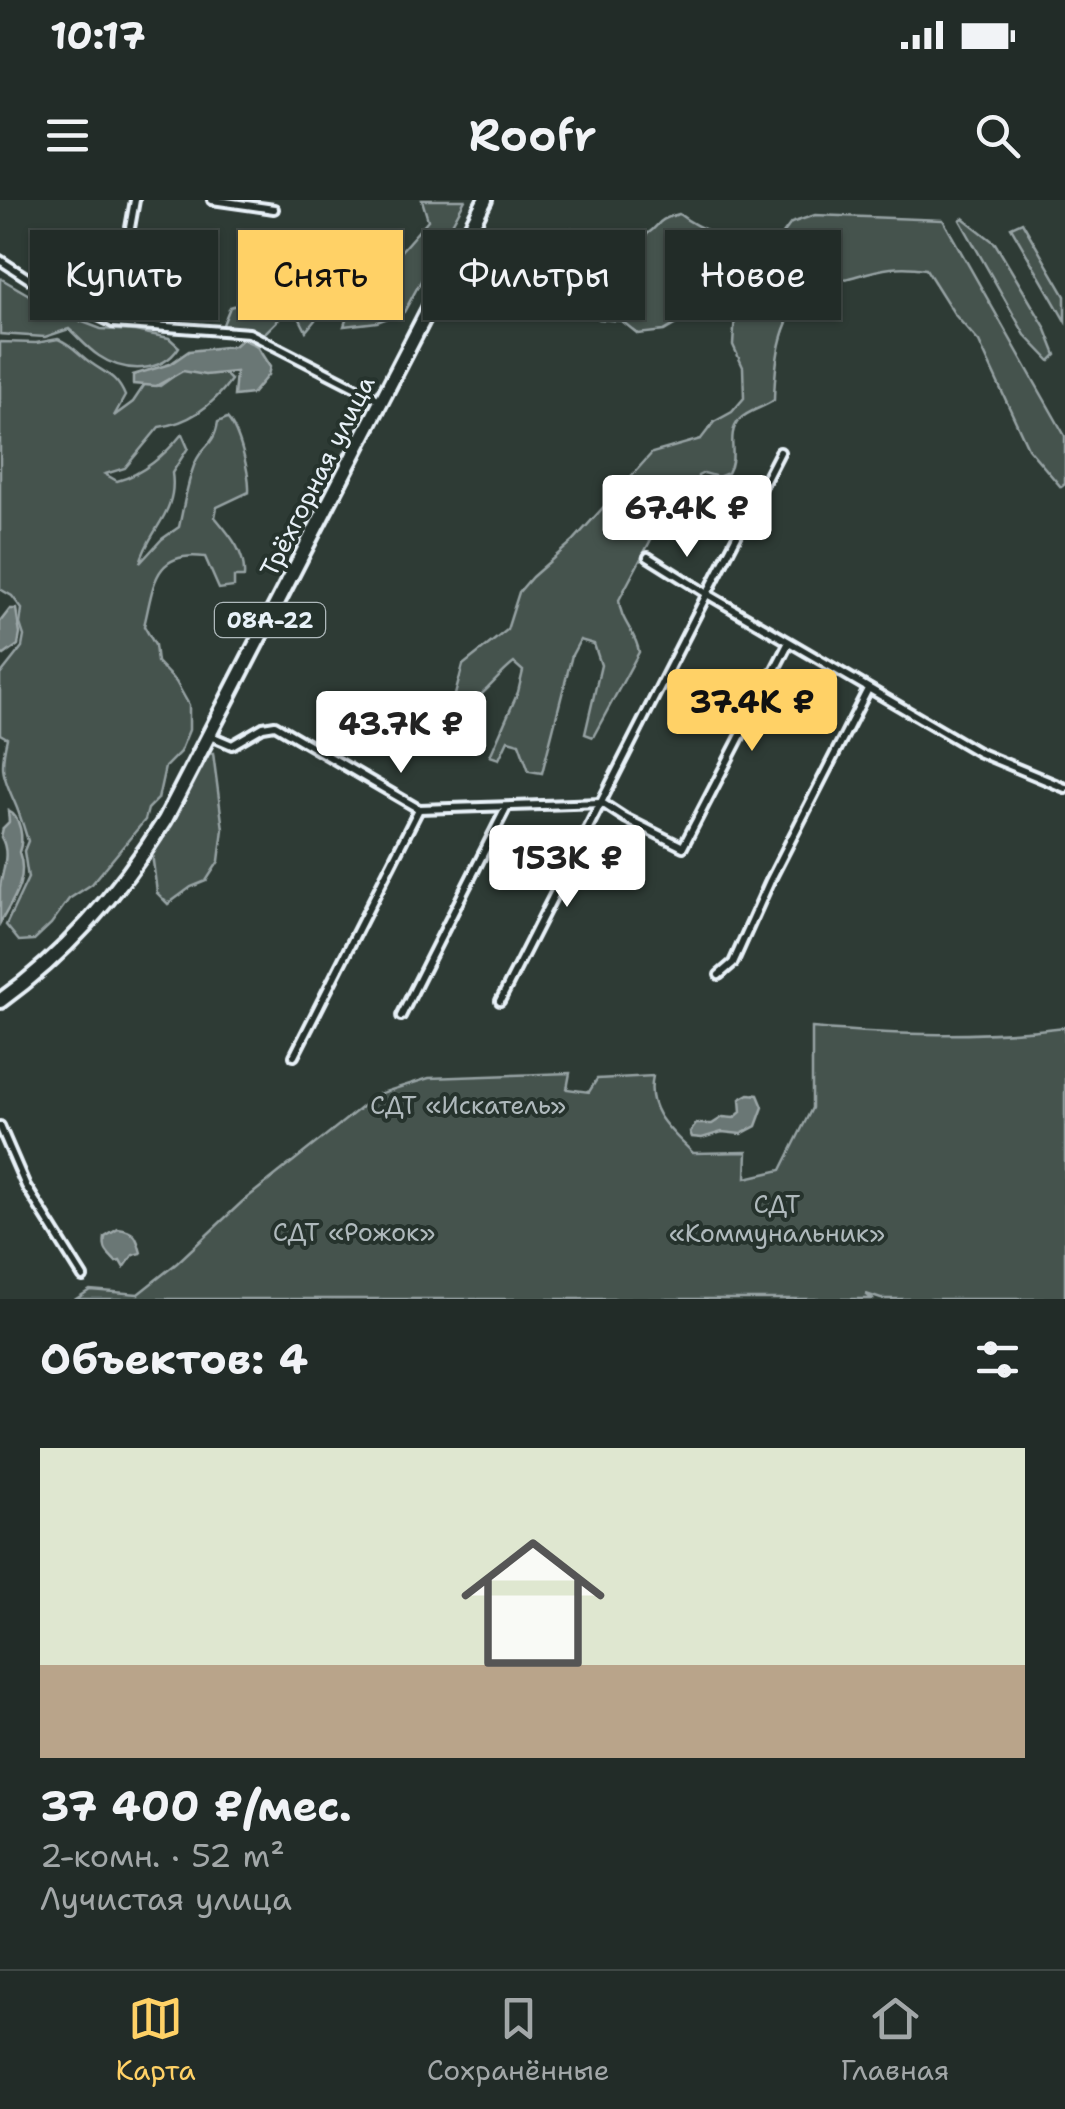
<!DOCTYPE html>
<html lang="ru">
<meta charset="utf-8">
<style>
:root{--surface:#222c28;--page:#2a3430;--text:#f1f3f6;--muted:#a2a7a8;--line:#3f4845;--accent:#ffd166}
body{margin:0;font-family:"Shantell Sans",sans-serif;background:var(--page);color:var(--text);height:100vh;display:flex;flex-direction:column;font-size:38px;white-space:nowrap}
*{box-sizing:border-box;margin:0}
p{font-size:32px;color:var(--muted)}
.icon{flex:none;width:55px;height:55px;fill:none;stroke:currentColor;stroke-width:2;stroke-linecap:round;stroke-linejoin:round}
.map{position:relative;height:1099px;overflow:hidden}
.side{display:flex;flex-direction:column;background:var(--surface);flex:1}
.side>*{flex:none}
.hud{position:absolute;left:30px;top:30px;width:1005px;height:90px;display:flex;gap:20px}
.price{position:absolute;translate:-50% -85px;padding:0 22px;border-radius:10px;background:#fff;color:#222;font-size:32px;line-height:65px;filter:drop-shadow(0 2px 5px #0008)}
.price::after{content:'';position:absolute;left:50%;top:60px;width:30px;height:22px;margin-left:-15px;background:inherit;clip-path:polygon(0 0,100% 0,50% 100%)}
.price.selected{background:var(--accent);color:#111}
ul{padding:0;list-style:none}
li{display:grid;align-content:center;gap:20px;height:530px;padding:0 40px}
li span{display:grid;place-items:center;height:310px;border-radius:0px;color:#555}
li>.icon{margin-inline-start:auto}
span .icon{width:180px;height:180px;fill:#fffc;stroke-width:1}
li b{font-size:42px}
h2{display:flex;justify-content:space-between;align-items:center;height:120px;padding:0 40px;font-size:42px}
.chip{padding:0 35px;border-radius:0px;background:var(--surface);box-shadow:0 2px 8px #0004,0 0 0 2px var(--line);font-size:35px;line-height:90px}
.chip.selected{background:var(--accent);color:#111}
.status{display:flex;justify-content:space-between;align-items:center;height:70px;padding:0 50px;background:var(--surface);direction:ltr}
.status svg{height:28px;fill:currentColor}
header{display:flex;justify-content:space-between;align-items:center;height:130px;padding:0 40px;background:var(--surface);font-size:45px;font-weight:600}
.tab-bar{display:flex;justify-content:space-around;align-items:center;height:140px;border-top:2px solid var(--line);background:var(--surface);font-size:28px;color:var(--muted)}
.tab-bar a{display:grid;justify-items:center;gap:5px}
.tab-bar .selected{color:var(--accent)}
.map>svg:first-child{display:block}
.green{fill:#45524e;stroke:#96a2a3;stroke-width:2.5}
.water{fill:#6b7775;stroke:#9da8a9;stroke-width:2.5}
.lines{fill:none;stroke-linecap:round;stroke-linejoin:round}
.street-casing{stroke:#e8f1f8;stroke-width:14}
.highway-casing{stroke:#e8f1f8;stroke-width:20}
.street{stroke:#26332d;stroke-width:6}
.highway{stroke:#26332d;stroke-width:12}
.labels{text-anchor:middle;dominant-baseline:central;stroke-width:8;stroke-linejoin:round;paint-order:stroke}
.shield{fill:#26332d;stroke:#aeb8bb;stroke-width:2.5}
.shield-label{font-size:22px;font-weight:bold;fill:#e8f1f8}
.street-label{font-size:25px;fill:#e8f1f8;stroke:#26332d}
.park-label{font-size:25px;fill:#afb9bc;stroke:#26332d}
</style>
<div class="status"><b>10:17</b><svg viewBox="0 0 49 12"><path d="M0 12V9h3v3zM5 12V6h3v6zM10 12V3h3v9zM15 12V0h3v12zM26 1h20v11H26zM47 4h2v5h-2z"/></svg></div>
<header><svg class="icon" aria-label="menu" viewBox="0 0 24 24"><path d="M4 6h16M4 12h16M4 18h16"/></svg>Roofr<svg class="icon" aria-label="search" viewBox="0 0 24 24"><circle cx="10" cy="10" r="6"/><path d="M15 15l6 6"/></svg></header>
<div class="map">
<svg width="1065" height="1099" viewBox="0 0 1065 1099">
<rect width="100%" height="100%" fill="#2e3b35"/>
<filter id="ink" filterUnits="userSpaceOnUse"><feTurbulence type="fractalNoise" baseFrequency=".01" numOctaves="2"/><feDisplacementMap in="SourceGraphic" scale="20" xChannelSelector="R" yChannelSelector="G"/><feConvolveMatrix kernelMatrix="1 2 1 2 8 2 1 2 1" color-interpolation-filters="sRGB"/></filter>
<g filter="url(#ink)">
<g class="green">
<polygon points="422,0 465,0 404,112 377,122 344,126 352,102 373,83 428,20"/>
<path d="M679,14C709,37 743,43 780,38L791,23L815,15L943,20L1065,236V284L1061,287L1028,248L979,142L955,115L926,69C898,65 884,68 856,76C841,80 816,86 805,96C778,121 775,166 774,200C764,208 748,210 739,220C725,237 739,255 728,273L718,277L704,273L698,276V281L716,292V303L686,292L674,296L619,400C620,421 636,432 639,452L593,537L585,534L601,465L594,444L580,440L572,455L542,573L529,571L519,543L508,540L499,559L490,556L518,492L523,471L514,463C497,476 487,493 469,504L455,495L463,465L507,430L519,392L532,377L573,341L652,253L701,239L714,222L732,212L744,198L743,167L733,145L736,99L726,93L701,103L688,117L664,131L638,134L622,121L599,119L565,98L546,99L529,83L509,72L484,98L468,91L477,66L475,47L494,41L548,51L552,30L572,28L582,46C600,44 631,45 646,35C663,23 654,21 679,14Z"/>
<polygon points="963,18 995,43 1045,127 1056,155 1050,161 1025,135 960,20"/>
<polygon points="1022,22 1065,96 1065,121 1011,27"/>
<polygon points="282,77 317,104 338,99 342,108 320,114 306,131 293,105 264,134 222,127 230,107 259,98"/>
<path d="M0,78L62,114L101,129L135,131L169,138L179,147C162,174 124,173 99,156C88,149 78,137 69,129L45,137L0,134Z"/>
<path d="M58,139C73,145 78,154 91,163C106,174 117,176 125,196L114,216L133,202L145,184L160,186L185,168L205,175L223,172L231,180C213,205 190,223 159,227L125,268L105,274L117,281C142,275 166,254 182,234L188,248L172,273C178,313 149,329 140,363L162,339L179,327C184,305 187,283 195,263C203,244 214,247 218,222L227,218C239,230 250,274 249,292L217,307L215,317C230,335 246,353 244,377H234V387L219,389L205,357C153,350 154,386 144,426L155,445L157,462L176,482L189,505V530L180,552L165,567L158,599L148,609L145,620L92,684L69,699L51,724L34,740L19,741L6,725L28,678L24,651L28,641C24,628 20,614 14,601C2,574 0,568 7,538L0,534V475L22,447L24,436L20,424L22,409L12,396L0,389V142L36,143Z"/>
<polygon points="213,553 223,629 219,661 206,681 191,687 168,704 157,693 152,653 208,554"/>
<path d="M1065,827V1099H881L866,1094L872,1099H76L90,1090L138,1094L177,1063L242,1002L378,894L429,878L570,873L567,889L589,892L597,879L653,876C645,910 670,930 693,953L747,952L746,978L781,970L812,908V828C896,835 981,838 1065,827Z"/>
</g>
<g class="water">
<polygon points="242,139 256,145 270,167 268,175 252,194 234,196 236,172 205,175 183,171 156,186 133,184 133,175 170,164 189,151 234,146"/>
<polygon points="10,409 16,409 20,434 18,445 4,455 0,453 0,422"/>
<path d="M8,611C21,617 24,639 19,652C29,679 13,700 0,723C0,712 0,699 0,688C2,670 11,654 1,637L3,628L9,622Z"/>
<polygon points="749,894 758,895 763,907 756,926 741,934 722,932 702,938 692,937 690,932 696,924 712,924 723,917 734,918 741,912 740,899"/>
<path d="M118,1029C136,1031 137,1038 141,1053L133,1055L124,1068L120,1061L116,1062C107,1052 103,1051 105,1037Z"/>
</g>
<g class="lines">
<g class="street-casing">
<g id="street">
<polyline points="212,0 274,9"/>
<polyline points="0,60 52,94 113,123 249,133 380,200"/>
<polyline points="113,123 135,0"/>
<polyline points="648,357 707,394 780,252"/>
<polyline points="211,536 232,545 263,527 275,525 419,609 602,603 625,618 683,647 788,444"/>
<polyline points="719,775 733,763 770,681 868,489"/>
<polyline points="500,801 707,394 978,552 1065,588"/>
<polyline points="401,816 506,608"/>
<polyline points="294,856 419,609"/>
<polyline points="0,926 26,986 83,1077"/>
</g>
</g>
<g class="highway-casing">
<path id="highway" d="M0,801C67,753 121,690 165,620L485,0"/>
</g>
<use href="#street" class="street"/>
<use href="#highway" class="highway"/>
</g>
</g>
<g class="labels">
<rect class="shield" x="215" y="403" width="110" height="34" rx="8"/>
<g class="shield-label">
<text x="270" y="420">08А-22</text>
</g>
<g class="street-label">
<text transform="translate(317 276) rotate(-63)">Трёхгорная улица</text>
</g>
<g class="park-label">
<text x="468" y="905">СДТ «Искатель»</text>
<text x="777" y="1004">СДТ<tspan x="777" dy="29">«Коммунальник»</tspan></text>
<text x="354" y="1032">СДТ «Рожок»</text>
</g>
</g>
</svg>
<b class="price" style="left:687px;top:360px">67.4K ₽</b>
<b class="price selected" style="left:752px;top:554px">37.4K ₽</b>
<b class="price" style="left:401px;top:576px">43.7K ₽</b>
<b class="price" style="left:567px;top:710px">153K ₽</b>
<div class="hud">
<a class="chip">Купить</a>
<a class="chip selected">Снять</a>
<a class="chip">Фильтры</a>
<a class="chip">Новое</a>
</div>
</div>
<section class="side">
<h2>Объектов: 4<svg class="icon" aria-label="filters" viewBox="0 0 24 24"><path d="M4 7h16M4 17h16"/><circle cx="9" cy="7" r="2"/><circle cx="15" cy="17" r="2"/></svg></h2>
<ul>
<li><span style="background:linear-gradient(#dfe7d0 70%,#b9a48a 0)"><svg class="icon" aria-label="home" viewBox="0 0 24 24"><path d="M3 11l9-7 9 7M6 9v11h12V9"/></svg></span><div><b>37 400 ₽/мес.</b><p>2-комн. · 52 m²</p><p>Лучистая улица</p></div></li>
</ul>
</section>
<nav class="tab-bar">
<a class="selected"><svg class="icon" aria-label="map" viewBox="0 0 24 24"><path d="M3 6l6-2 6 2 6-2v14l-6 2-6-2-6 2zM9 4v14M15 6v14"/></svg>Карта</a>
<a><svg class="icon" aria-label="saved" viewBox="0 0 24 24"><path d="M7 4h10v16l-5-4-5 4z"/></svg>Сохранённые</a>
<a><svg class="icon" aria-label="home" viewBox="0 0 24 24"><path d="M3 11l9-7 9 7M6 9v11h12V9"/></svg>Главная</a>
</nav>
